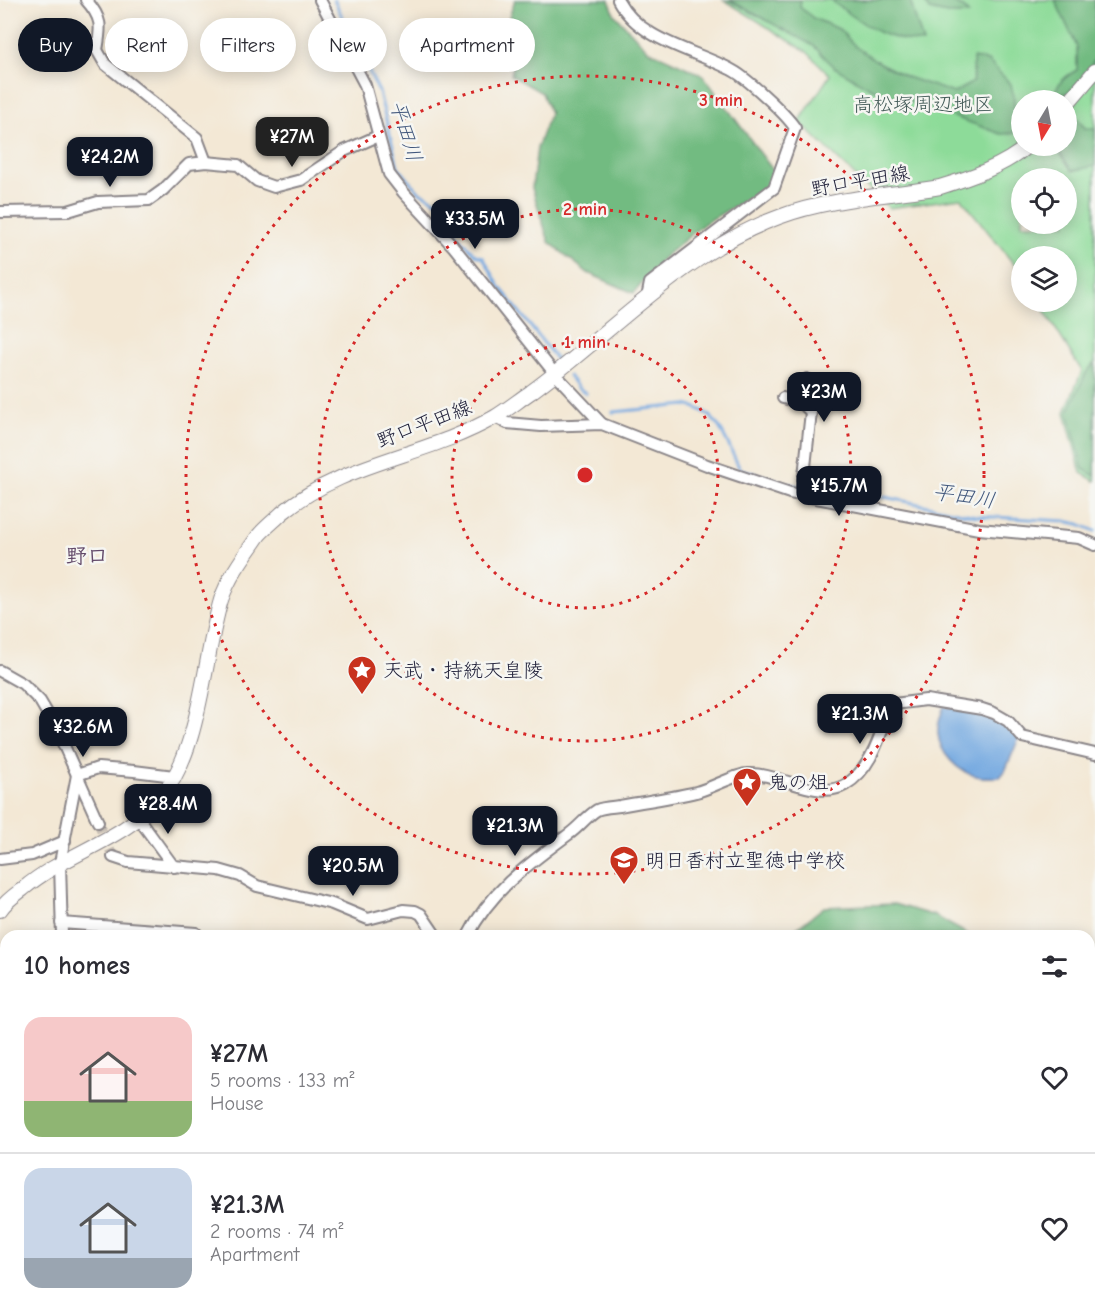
<!DOCTYPE html>
<meta charset="utf-8">
<style>
:root{--surface:#fff;--page:#f2f2f3;--text:#2b2b33;--muted:#7c7c81;--line:#e1e1e2;--accent:#111827}
body{margin:0;font-family:"Comic Neue","Klee One",sans-serif;background:var(--page);color:var(--text);height:100vh;display:flex;flex-direction:column;font-size:22px;white-space:nowrap}
*{box-sizing:border-box;margin:0}
p{font-size:20px;color:var(--muted)}
.icon{flex:none;width:33px;height:33px;fill:none;stroke:currentColor;stroke-width:2;stroke-linecap:round;stroke-linejoin:round}
.map{position:relative;flex:1;overflow:hidden}
.details{position:absolute;left:0px;top:930px;width:1095px;height:384px;display:flex;flex-direction:column;background:var(--surface);border-radius:18px 18px 0 0;box-shadow:0 3px 15px #0003}
.details>*{flex:none}
.guide{position:absolute;left:18px;top:18px;width:600px;height:54px;display:flex;gap:12px}
.needle{width:39px;rotate:190deg}
.controls{position:absolute;left:1011px;top:90px;display:grid;gap:12px}
.controls a{display:grid;place-items:center;width:66px;height:66px;border-radius:50%;background:var(--surface);box-shadow:0 3px 15px #0003;font-size:30px}
.price{position:absolute;translate:-50% -51px;padding:0 14px;border-radius:12px;background:var(--accent);color:#fff;font-size:20px;line-height:39px;filter:drop-shadow(0 2px 3px #0008)}
.price::after{content:'';position:absolute;left:50%;top:36px;width:18px;height:14px;margin-left:-9px;background:inherit;clip-path:polygon(0 0,100% 0,50% 100%)}
.price.on{background:#222;color:#fff}
ul{padding:0;list-style:none}
li{display:flex;align-items:center;gap:18px;height:150px;padding:0 24px}
li+li{border-top:2px solid var(--line)}
li span{display:grid;place-items:center;flex:none;width:168px;height:120px;border-radius:18px;color:#555}
li>.icon{margin-inline-start:auto}
span .icon{width:72px;height:72px;fill:#fffc;stroke-width:1}
li b{font-size:26px}
h2{display:flex;justify-content:space-between;align-items:center;height:72px;padding:0 24px;font-size:26px}
.tag{padding:0 21px;border-radius:27px;background:var(--surface);box-shadow:0 3px 15px #0003;font-size:21px;line-height:54px}
.tag.on{background:var(--accent);color:#fff}
.map>svg:first-child{display:block}
.green{fill:#8ddb99;stroke:#587e6a;stroke-width:1.5;fill-rule:evenodd}
.forest{fill:#72bb81;stroke:#4a6e5e;stroke-width:1.5}
.water{fill:#73a8e0;stroke:#4a658e;stroke-width:1.5}
.lines{fill:none;stroke-linecap:round;stroke-linejoin:round}
.stream{stroke:#73a8e0;stroke-width:3}
.minor-tunnel{stroke:#c9c0b6;stroke-width:10;stroke-dasharray:10 5;stroke-linecap:butt}
.minor-casing{stroke:#8a8588;stroke-width:14}
.major-casing{stroke:#8a8588;stroke-width:16}
.minor{stroke:#fff;stroke-width:10}
.major{stroke:#fff;stroke-width:14}
.ring{fill:none;stroke:#d62828;stroke-width:3;stroke-dasharray:3 6}
.labels{text-anchor:middle;dominant-baseline:central;stroke-width:5;stroke-linejoin:round;paint-order:stroke}
.park-label{font-size:20px;fill:#425a57;stroke:#f6f6f2}
.street-label{font-size:20px;fill:#22223b;stroke:#f6f6f2}
.poi-label{font-size:20px;fill:#22223b;stroke:#f6f6f2;text-anchor:start}
.water-label{font-size:21px;font-style:italic;fill:#42587d;stroke:#f6f6f2}
.neighbourhood-label{font-size:21px;font-weight:bold;fill:#634a6a;stroke:#f6f6f2}
.centre{fill:#d62828;stroke:#f6f6f2;stroke-width:3}
.ring-label{font-size:18px;text-anchor:middle;font-weight:bold;fill:#d62828;stroke:#f6f6f2;stroke-width:5;stroke-linejoin:round;paint-order:stroke}
</style>
<div class="map">
<svg width="1095" height="1314" viewBox="0 0 1095 1314">
<rect width="100%" height="100%" fill="#f6f6f2"/>
<filter id="ink" filterUnits="userSpaceOnUse"><feTurbulence type="fractalNoise" baseFrequency=".0167" numOctaves="2"/><feDisplacementMap in="SourceGraphic" scale="12" xChannelSelector="R" yChannelSelector="G"/><feConvolveMatrix kernelMatrix="1 2 1 2 8 2 1 2 1" color-interpolation-filters="sRGB"/></filter>
<filter id="wash" filterUnits="userSpaceOnUse"><feTurbulence type="fractalNoise" baseFrequency=".008" numOctaves="4" result="noise"/><feDisplacementMap in="SourceGraphic" scale="24" xChannelSelector="R" yChannelSelector="G"/><feGaussianBlur stdDeviation="1.35" result="paint"/><feColorMatrix in="noise" values="0 0 0 0 0 0 0 0 0 0 0 0 0 0 0 0 0 1.4 0 .05"/><feComposite in="paint" operator="in"/></filter>
<g filter="url(#wash)">
<rect width="100%" height="100%" fill="#f3e8d5"/>
<path class="green" d="M724,0H1095V481L1081,473L1065,412L1082,371L1039,302H1066V256H1022L1021,273L961,198L889,208L799,122L830,75L806,51ZM1022,100H1066V146H1022ZM1022,178H1066V224H1022Z"/>
<g class="forest">
<polygon points="515,0 609,0 615,15 648,50 703,75 775,173 768,187 705,223 663,258 634,293 588,273 549,242 532,188 537,148 550,113 542,93 511,75 515,56 507,23"/>
<polygon points="729,0 801,0 800,7 813,18 839,29 856,47 880,63 907,77 954,93 973,82 973,58 988,61 1011,84 1014,98 1015,133 1001,134 922,105 888,96 868,87 834,67 814,46"/>
<path d="M833,0H910L923,43C878,38 869,27 834,3Z"/>
<path d="M924,0C943,0 959,0 969,14H947L929,10Z"/>
<path d="M1055,0H1095V59L1081,81L1067,93L1053,96C1058,83 1064,77 1077,70V47Z"/>
<polygon points="1077,118 1085,128 1095,129 1095,166 1072,171 1059,152 1057,146 1066,146 1067,129"/>
<polygon points="1095,362 1095,476 1083,469 1068,412 1086,373"/>
<polygon points="894,904 935,916 971,936 787,936 824,907"/>
<polygon points="1089,1000 1095,1003 1095,1135 1089,1133"/>
</g>
<path class="water" d="M944,706L993,717L1004,722L1019,738L1005,771L1000,777C992,777 984,778 976,776C958,772 939,753 938,733C937,724 941,715 944,706Z"/>
<g class="lines">
<g class="stream">
<polyline points="334,0 379,92 398,167 418,191 453,210 457,235 476,255 483,257 499,286 557,360"/>
<polyline points="569,376 578,388 586,393"/>
<path d="M613,412L686,405C720,411 726,442 740,469L787,484L822,491L860,497H885L976,516L1065,521L1079,524L1095,531"/>
</g>
</g>
</g>
<g filter="url(#ink)">
<g class="lines">
<polyline class="minor-tunnel" points="98,822 113,857"/>
<g class="minor-casing">
<g id="minor">
<path d="M86,0C103,19 101,27 97,50L105,64L197,138L206,162"/>
<polyline points="320,0 365,85 389,174 403,192 453,246 555,374 602,424"/>
<path d="M618,0C640,41 692,49 730,69C745,76 786,114 795,128L774,188L650,283L647,298"/>
<polyline points="0,212 68,211 98,202 149,200 163,190 189,164 206,162 238,165 257,181 274,187 301,180 344,151 378,136"/>
<polyline points="783,398 802,403 811,412 802,494"/>
<polyline points="802,403 807,379"/>
<polyline points="495,417 507,423 541,426 602,424 707,465 790,493 979,529 1079,538 1095,545"/>
<polyline points="0,671 23,684 40,701 57,730 98,822"/>
<polyline points="139,819 174,867"/>
<polyline points="113,857 128,862 219,870 240,876 257,886 332,904 368,919 403,910 415,911 421,914 436,936"/>
<polyline points="0,859 32,855 65,841"/>
<polyline points="61,923 196,933"/>
<polyline points="62,936 60,863 77,775 98,768 134,771 174,776"/>
<path d="M468,936C490,891 530,863 569,834C579,827 587,816 597,810C603,807 613,807 620,806C645,801 671,798 696,792C710,789 736,774 747,774C778,772 817,801 845,785C872,769 880,735 890,708L894,704L926,700L982,709L994,713L1008,721L1022,737L1095,754"/>
<polyline points="199,1314 200,1308"/>
<polyline points="355,1314 356,1308"/>
</g>
</g>
<g class="major-casing">
<g id="major">
<polyline points="1066,105 1095,71"/>
<path d="M0,910C6,901 15,895 23,889C65,853 123,841 160,798C201,751 203,660 221,600C229,576 245,555 259,535C266,527 275,520 282,513C344,461 426,457 495,417C507,410 519,400 531,392C612,333 683,252 779,217C830,198 887,196 940,187C969,178 1005,166 1027,146"/>
<polyline points="0,1176 6,1176"/>
<polyline points="479,1308 523,1312 647,1314"/>
</g>
</g>
<use href="#minor" class="minor"/>
<use href="#major" class="major"/>
</g>
</g>
<g class="ring">
<circle cx="585" cy="475" r="133"/>
<circle cx="585" cy="475" r="266"/>
<circle cx="585" cy="475" r="399"/>
</g>
<defs>
<g id="sight-pin" transform="scale(1.5)"><path d="M0 17L-7.5 6A9.5 9.5 0 1 1 7.5 6Z" fill="#c8321e" stroke="#f6f6f2"/><path d="M0-6L1.8-2.2L6-1.7L2.9 1.2L3.7 5.4L0 3.3L-3.7 5.4L-2.9 1.2L-6-1.7L-1.8-2.2Z" fill="#fff"/></g>
<g id="school-pin" transform="scale(1.5)"><path d="M0 17L-7.5 6A9.5 9.5 0 1 1 7.5 6Z" fill="#c8321e" stroke="#f6f6f2"/><path d="M0-5L7-2L0 1L-7-2ZM-4 1L0 2.5L4 1V4Q0 6-4 4Z" fill="#fff"/></g>
</defs>
<g fill-rule="evenodd">
<use href="#sight-pin" x="362" y="670"/>
<use href="#sight-pin" x="747" y="782"/>
<use href="#school-pin" x="624" y="860"/>
</g>
<g class="labels">
<g class="park-label">
<text x="923" y="104">高松塚周辺地区</text>
</g>
<g class="street-label">
<text transform="translate(860 181) rotate(-10)">野口平田線</text>
<text transform="translate(424 424) rotate(-21)">野口平田線</text>
</g>
<g class="poi-label">
<text x="383" y="670">天武・持統天皇陵</text>
<text x="768" y="782">鬼の俎</text>
<text x="645" y="860">明日香村立聖徳中学校</text>
</g>
<g class="water-label">
<text transform="translate(406 131) rotate(73)">平田川</text>
<text transform="translate(964 496) rotate(9)">平田川</text>
</g>
<g class="neighbourhood-label">
<text x="87" y="556">野口</text>
</g>
</g>
<circle cx="585" cy="475" r="9" class="centre"/>
<g class="ring-label">
<text x="721" y="106">3 min</text>
<text x="585" y="215">2 min</text>
<text x="585" y="348">1 min</text>
</g>
</svg>
<div class="controls">
<a><svg class="needle" viewBox="-14 -14 28 28"><path d="M0-13l5 13h-10z" fill="#e53935"/><path d="M0 13l5-13h-10z" fill="#7c7c81"/></svg></a>
<a><svg class="icon" aria-label="locate" viewBox="0 0 24 24"><circle cx="12" cy="12" r="6"/><path d="M12 2v4M12 18v4M2 12h4M18 12h4"/></svg></a>
<a><svg class="icon" aria-label="layers" viewBox="0 0 24 24"><path d="M12 4l9 5-9 5-9-5zM3 14l9 5 9-5"/></svg></a>
</div>
<b class="price on" style="left:292px;top:168px">¥27M</b>
<b class="price" style="left:110px;top:188px">¥24.2M</b>
<b class="price" style="left:475px;top:250px">¥33.5M</b>
<b class="price" style="left:824px;top:423px">¥23M</b>
<b class="price" style="left:839px;top:517px">¥15.7M</b>
<b class="price" style="left:860px;top:745px">¥21.3M</b>
<b class="price" style="left:83px;top:758px">¥32.6M</b>
<b class="price" style="left:168px;top:835px">¥28.4M</b>
<b class="price" style="left:515px;top:857px">¥21.3M</b>
<b class="price" style="left:353px;top:897px">¥20.5M</b>
<div class="guide">
<a class="tag on">Buy</a>
<a class="tag">Rent</a>
<a class="tag">Filters</a>
<a class="tag">New</a>
<a class="tag">Apartment</a>
</div>
<section class="details">
<h2>10 homes<svg class="icon" aria-label="filters" viewBox="0 0 24 24"><path d="M4 7h16M4 17h16"/><circle cx="9" cy="7" r="2"/><circle cx="15" cy="17" r="2"/></svg></h2>
<ul>
<li><span style="background:linear-gradient(#f6c9c9 70%,#8fb573 0)"><svg class="icon" aria-label="home" viewBox="0 0 24 24"><path d="M3 11l9-7 9 7M6 9v11h12V9"/></svg></span><div><b>¥27M</b><p>5 rooms · 133 m²</p><p>House</p></div><svg class="icon" aria-label="heart" viewBox="0 0 24 24"><path d="M12 20l-8-8c-3-5 5-10 8-4 3-6 11-1 8 4z"/></svg></li>
<li><span style="background:linear-gradient(#c9d6e8 75%,#9aa5b1 0)"><svg class="icon" aria-label="home" viewBox="0 0 24 24"><path d="M3 11l9-7 9 7M6 9v11h12V9"/></svg></span><div><b>¥21.3M</b><p>2 rooms · 74 m²</p><p>Apartment</p></div><svg class="icon" aria-label="heart" viewBox="0 0 24 24"><path d="M12 20l-8-8c-3-5 5-10 8-4 3-6 11-1 8 4z"/></svg></li>
</ul>
</section>
</div>
